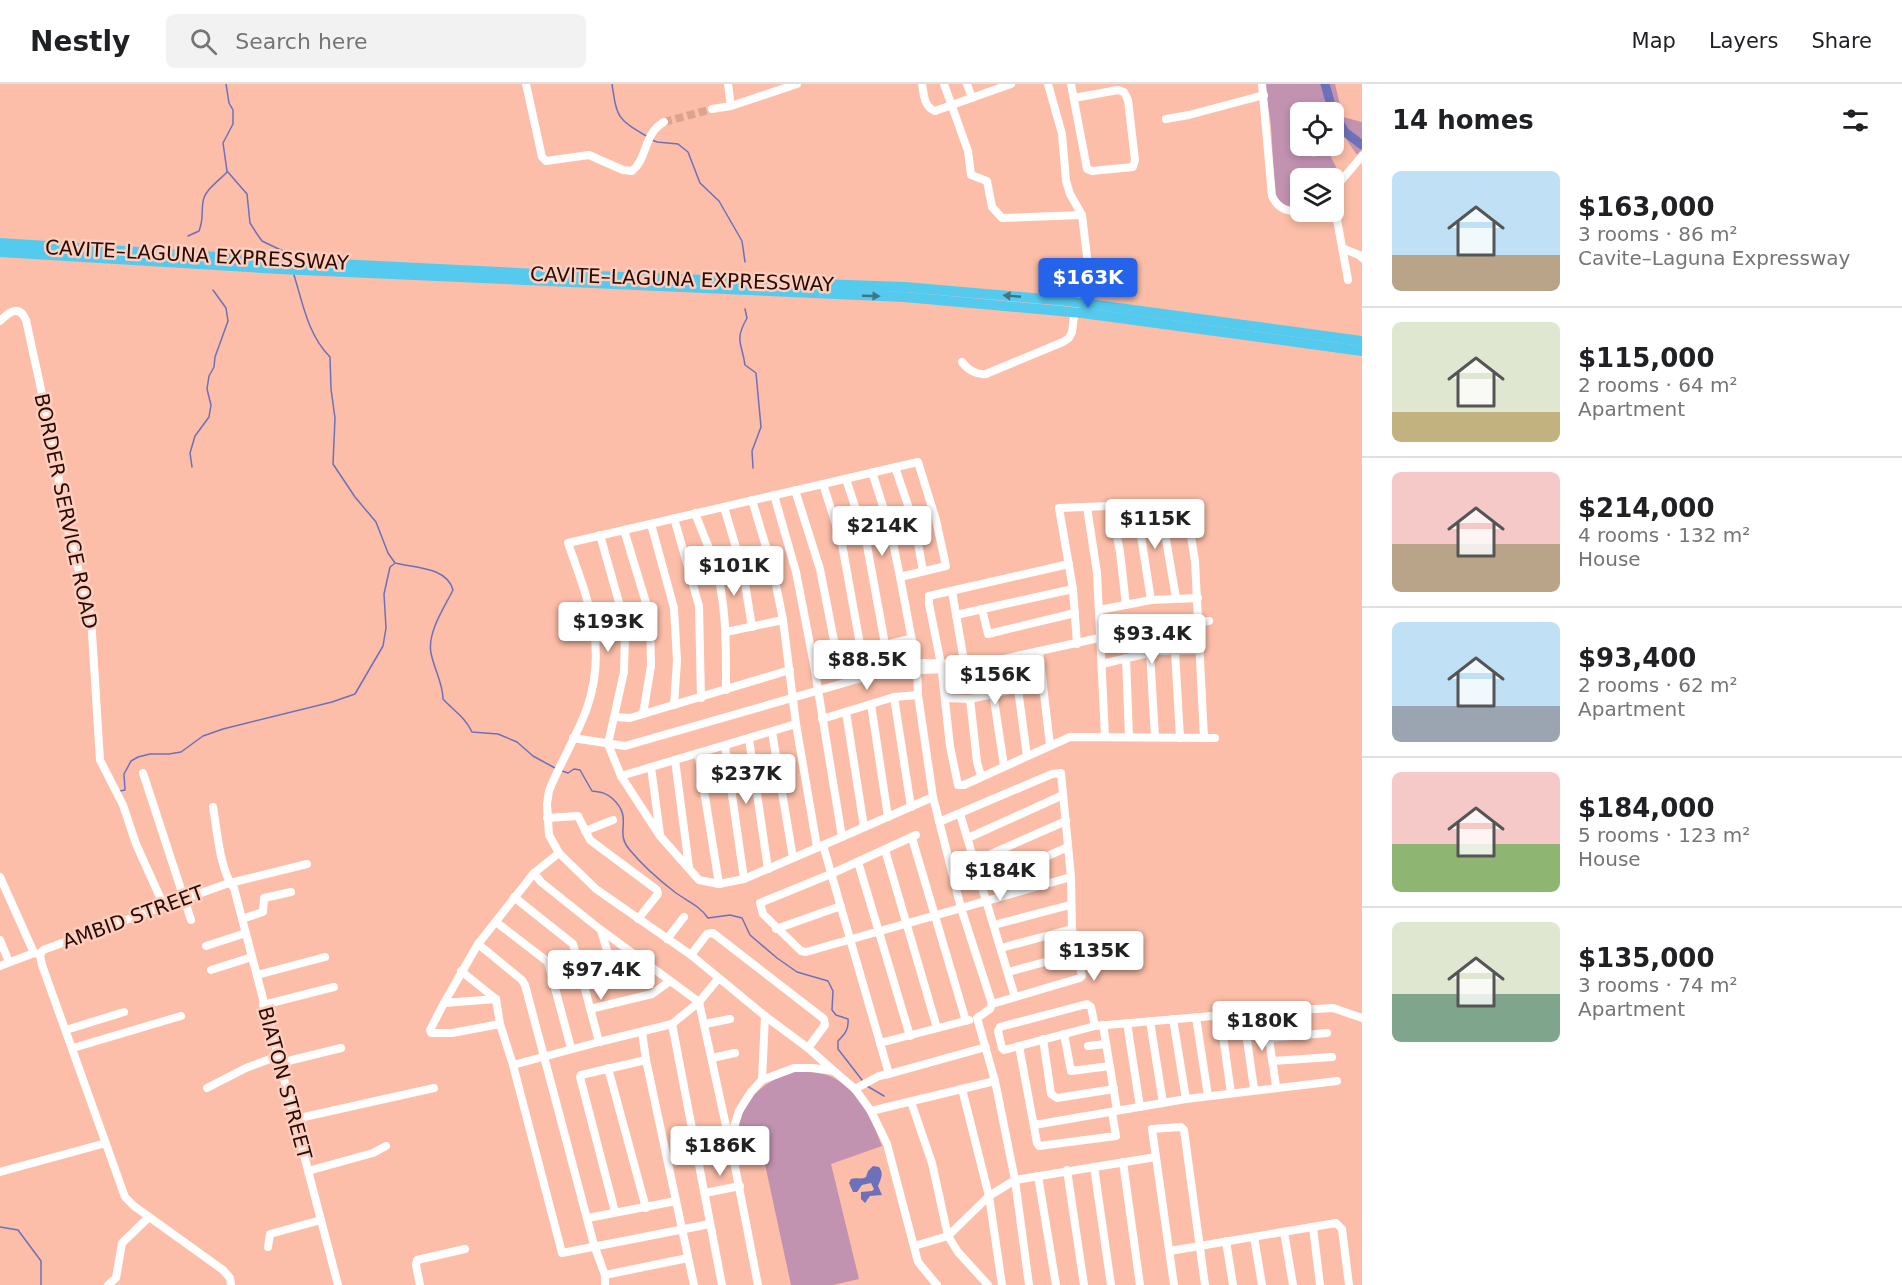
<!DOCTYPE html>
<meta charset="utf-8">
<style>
:root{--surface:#fff;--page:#f2f2f2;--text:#202124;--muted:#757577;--line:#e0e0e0;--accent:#2563eb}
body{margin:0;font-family:"DejaVu Sans",sans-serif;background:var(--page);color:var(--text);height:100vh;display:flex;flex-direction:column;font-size:22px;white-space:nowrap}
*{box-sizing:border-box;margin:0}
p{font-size:20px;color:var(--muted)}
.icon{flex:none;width:33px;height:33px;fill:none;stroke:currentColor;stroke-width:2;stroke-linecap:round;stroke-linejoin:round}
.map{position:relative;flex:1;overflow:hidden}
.details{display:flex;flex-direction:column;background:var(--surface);width:540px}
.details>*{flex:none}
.controls{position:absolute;left:1290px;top:18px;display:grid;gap:12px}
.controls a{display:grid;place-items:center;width:54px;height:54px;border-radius:9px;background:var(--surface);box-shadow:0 3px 9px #0003;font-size:30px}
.price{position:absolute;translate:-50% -51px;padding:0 14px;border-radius:6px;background:#fff;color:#222;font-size:20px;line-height:39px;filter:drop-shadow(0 2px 3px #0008)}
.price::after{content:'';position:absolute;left:50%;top:36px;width:18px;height:14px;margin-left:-9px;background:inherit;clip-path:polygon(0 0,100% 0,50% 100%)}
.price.current{background:var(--accent);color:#fff}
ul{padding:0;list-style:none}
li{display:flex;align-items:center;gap:18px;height:150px;padding:0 30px}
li+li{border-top:2px solid var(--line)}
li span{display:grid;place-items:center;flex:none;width:168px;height:120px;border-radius:9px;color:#555}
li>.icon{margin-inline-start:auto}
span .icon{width:72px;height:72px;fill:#fffc;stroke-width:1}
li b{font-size:26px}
h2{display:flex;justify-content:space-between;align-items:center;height:72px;padding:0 30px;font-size:26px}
header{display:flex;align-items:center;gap:36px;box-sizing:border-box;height:84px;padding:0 30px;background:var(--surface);border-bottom:2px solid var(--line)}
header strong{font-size:28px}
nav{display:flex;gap:33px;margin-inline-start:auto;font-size:21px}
.search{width:420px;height:54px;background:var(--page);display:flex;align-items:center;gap:15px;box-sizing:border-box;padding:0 21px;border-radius:9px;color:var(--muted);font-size:22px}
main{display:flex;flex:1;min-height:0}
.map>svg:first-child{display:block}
.green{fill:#c292b1}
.water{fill:#6d70ba}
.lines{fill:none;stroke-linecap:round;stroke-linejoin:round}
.stream{stroke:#6d70ba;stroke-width:1.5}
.river{stroke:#6d70ba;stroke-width:9}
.minor-tunnel{stroke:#dca38f;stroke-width:8;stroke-dasharray:8 4;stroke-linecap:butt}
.minor{stroke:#fff;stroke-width:8}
.highway{stroke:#54cbee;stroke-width:10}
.oneway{fill:#3f7584}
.labels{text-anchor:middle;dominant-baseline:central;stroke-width:5;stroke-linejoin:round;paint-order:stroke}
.street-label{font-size:20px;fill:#260c03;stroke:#fecfbe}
</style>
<header>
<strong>Nestly</strong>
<div class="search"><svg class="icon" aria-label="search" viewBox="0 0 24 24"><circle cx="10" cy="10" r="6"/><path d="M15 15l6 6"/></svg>Search here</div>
<nav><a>Map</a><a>Layers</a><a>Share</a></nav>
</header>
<main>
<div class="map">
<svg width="1362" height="1201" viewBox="0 0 1362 1201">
<rect width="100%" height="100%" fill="#fcbea8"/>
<g class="green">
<path d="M1265,0H1335L1343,33L1362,38V65L1357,71L1342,49L1334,52V28H1300V62H1310L1308,63L1313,73L1328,67L1339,89L1333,94H1300V122C1288,124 1280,120 1275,110L1271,41Z"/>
<path d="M794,987C806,988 821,988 832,993C858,1005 873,1038 882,1062L831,1080L859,1195L833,1201H791L763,1071L758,1064L738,1069C735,1024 753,1002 794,987Z"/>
</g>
<path class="water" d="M873,1082L879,1083C884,1090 881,1094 878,1102L882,1111L870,1112L865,1119L861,1115V1108L872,1107L874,1105L871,1099L862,1101L857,1108H853L849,1099L851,1095C856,1093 861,1096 866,1093L868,1087Z"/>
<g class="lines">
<g class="stream">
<polyline points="226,0 229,19 233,26 233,40 223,59 227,87 247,110 250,139 257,150 262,157 285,168 287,173"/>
<path d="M612,0C617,34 617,35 648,53"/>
<polyline points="652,56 657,58 678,60 688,68 700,99 719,117 742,157 745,178"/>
<path d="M188,152L199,147C204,134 201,130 203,118C204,106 219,97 227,88"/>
<path d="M294,191C303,220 308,251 330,273L331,305L335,334L333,380L355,413L376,438L388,469L395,479C415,484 447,483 453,506C444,524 427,549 431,569C434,585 443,599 443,615C454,627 465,633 472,648L498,650L517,658L533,672L555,684"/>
<path d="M745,225L747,234C734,257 742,259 745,281L756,289L761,343L752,367L753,384"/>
<polyline points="192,383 190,369 195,352 209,333 211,321 207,305 209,292 214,283 215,273 228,237 226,224 213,206"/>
<path d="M562,687L568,689L574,685L580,686L592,707C602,708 606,709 613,715C634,735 614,747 629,765C642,781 659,796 676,809C687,817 700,822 708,834L730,831L742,834L750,851L777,874L797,888L828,897L833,907L832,926L836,931L848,935C849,945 845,950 838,957V965L862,996"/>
<polyline points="120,707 125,706 124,690 131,677 138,673 150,670 169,670 181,668 203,652 223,645 332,618 355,610 383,562 386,544 384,510 390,483 394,480"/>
<polyline points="867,1002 884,1012"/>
<polyline points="0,1143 18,1146 41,1177 41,1201"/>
</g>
<g class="river">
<polyline points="1325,0 1333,28"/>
<polyline points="1334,30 1345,48 1362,61"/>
</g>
<polyline class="minor-tunnel" points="664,38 712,25"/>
<g class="minor">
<path d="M526,0L542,73L546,77L589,71L623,86L632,87C648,74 643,50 664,38"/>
<polyline points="728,0 731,22"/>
<path d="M922,0C924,11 924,23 935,27L1011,0"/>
<polyline points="944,0 968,67 971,91 987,97 992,123 1002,134 1082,131"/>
<polyline points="967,0 972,14"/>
<polyline points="1071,0 1087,85 1092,87 1133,83 1135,76 1128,16 1124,8 1118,6 1074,14"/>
<path d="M1262,0L1272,112C1278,125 1287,128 1300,127"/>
<polyline points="712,25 731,22 797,0"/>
<polyline points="1166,35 1189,31 1264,11"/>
<polyline points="1334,105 1362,72"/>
<polyline points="1334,119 1348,196"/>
<polyline points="1342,164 1359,171 1362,174"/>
<path d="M0,237C9,228 19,220 26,236L58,384L59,403L68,446L91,533L100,676L123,721L136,760L164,822"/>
<path d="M962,278C968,286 977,291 986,290L1063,258L1069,254L1072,248L1078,202L1086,191L1088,181L1082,131L1070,110L1066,97L1062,50L1048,0"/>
<polyline points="895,383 915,442 923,487"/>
<polyline points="872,388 890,444 900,493 917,583 918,611 933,713 961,824 992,920 990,925 977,934 995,997"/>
<polyline points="846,395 866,456 885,560"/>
<polyline points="823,400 842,460 861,566"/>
<polyline points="795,406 820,485 837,572"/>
<polyline points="774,411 796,488 814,581 842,753 933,713"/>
<polyline points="752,416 773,486 783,536 796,640 817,763"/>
<polyline points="1136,420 1151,516"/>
<polyline points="1160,420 1176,514"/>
<polyline points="1111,422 1120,468 1126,521"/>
<polyline points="724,423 743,487 752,543"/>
<polyline points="1087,423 1097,489 1105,652"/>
<path d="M695,429C701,445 708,461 714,477C727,518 726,563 726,606"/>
<polyline points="674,434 699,522 701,614"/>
<polyline points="651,440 674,524 677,577 674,621"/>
<polyline points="624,446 650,532 651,582 643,630"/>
<polyline points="600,451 622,529 625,550 624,588 608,660 621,692 660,752 699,796 719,800 744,795 842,753"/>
<polyline points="1069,480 929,512 929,520 941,580 950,662 958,701 964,701 1070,653 1215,654"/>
<polyline points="952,507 965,583"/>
<polyline points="982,525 988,550 1075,529"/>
<polyline points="1099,526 1151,516 1198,514"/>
<polyline points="956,531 1073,505"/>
<polyline points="726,548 783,536"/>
<polyline points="597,555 625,550"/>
<polyline points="1077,560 1073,505 1059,424 1160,420 1186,421 1195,477 1204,654"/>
<polyline points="1039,567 1050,661"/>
<polyline points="1175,567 1180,654"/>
<polyline points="1150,569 1155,653"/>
<polyline points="1126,574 1129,653"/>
<polyline points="1102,580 1157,567 1200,566"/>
<polyline points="814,581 837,572 910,555"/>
<polyline points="917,583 923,586 945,585"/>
<polyline points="962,584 1154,542 1209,537"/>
<polyline points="1018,605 1027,672"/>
<polyline points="993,609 1004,682"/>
<polyline points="894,613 911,723"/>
<polyline points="945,614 970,615 1042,599"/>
<polyline points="970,615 977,678 981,692"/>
<polyline points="871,620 888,733"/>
<polyline points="846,628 864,743"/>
<polyline points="615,633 630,634 790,586"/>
<polyline points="822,635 894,613 918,611"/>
<polyline points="772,648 793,774"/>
<polyline points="573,654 625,662 886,587 917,583 923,579 958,580 965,583"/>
<polyline points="749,655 768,785"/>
<polyline points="725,662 744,795"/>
<polyline points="698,669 719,800"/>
<polyline points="675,676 689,783"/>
<polyline points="651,683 660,750"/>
<polyline points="143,689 191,836"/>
<polyline points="621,692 796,640"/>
<path d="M213,723C217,745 220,788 234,804L338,1201"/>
<polyline points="960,730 1015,913"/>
<polyline points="547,734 578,732 590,756 657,806 658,810 638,835"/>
<polyline points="939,738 1052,690 1061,689 1071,793 1072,845 1082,892 1080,894 992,920"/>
<polyline points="585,747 613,736"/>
<polyline points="916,751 831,790 760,819 763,830 801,867 806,868 1071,793"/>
<polyline points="912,754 966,937"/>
<polyline points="968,754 1063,711"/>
<polyline points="823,761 889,990 986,963"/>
<polyline points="885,766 937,944"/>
<polyline points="975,777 1066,737"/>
<polyline points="858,778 910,952"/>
<polyline points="534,789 541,798 601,846 699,918 730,1060"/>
<polyline points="0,793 34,869"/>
<polyline points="982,801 1068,763"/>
<polyline points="514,813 573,860 599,958 672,940 699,918 718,895"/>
<polyline points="242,835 263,828 264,814 291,808"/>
<polyline points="496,838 548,878 571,964"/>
<polyline points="994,841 1070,821"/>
<polyline points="776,845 841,822"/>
<polyline points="601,846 614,890 636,885 646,879"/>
<polyline points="667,855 684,833"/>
<polyline points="0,856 9,878"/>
<polyline points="478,860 522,896 525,901 594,1161 605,1191 605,1201"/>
<polyline points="206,862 246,849"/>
<polyline points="1001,864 1072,845"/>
<polyline points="40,871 42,881 125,1113 134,1122 223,1186 230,1194 231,1201"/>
<polyline points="40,871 43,866 226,800 307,780"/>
<polyline points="691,871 707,850 713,849 824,935 825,941 808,964"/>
<polyline points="0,882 34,869 39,870"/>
<polyline points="211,886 252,873"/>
<polyline points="461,887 496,915 500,940 513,981 562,1169 710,1140"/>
<polyline points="1008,888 1078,869"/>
<polyline points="257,891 325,873"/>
<polyline points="496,915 444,919 478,860 534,789 559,769"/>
<polyline points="444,919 430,946 431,949 452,949 500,940"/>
<polyline points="263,921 334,903"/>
<circle cx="1242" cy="928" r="7"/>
<polyline points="590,925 652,910 670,897"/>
<polyline points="1265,928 1276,1002"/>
<polyline points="1249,929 1333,924 1362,934"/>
<polyline points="1220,931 1231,1009"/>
<polyline points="1196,933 1208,1012"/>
<polyline points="1244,934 1254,1005"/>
<polyline points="1173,935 1186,1015"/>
<polyline points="1150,937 1163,1019"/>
<polyline points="1127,939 1140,1023"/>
<polyline points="672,940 722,1201"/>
<polyline points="705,940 730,935"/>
<polyline points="1103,941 1117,1026"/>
<polyline points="1095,942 1091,923 1087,920 1000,943 998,947 1002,964 1004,966 1095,942 1236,930"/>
<polyline points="66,946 124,928"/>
<polyline points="642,948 646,976 694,1201"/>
<polyline points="1064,950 1071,987 1110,982"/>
<polyline points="1269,954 1327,949"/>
<polyline points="1043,955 1051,1010 1057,1014 1114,1005"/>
<polyline points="880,959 969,936"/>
<polyline points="1019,962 1037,1059 1039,1062 1116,1052 1112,1028"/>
<polyline points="1088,962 1106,960"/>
<polyline points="73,964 181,932"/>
<polyline points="712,974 735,969"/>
<polyline points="1273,977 1332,973"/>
<polyline points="280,979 341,964"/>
<polyline points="513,981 599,958"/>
<polyline points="608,984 646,1124"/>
<path d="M834,987L808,964L765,932L691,871L596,805L559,769L549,751L547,720L549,707C560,679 577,652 587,624C608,563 588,516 568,459L918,378L936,436L946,482L900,493"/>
<polyline points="762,996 765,932"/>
<polyline points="207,1004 246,984 278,972"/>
<polyline points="855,1005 879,992 889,990"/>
<polyline points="962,1005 989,1112 1002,1201"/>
<polyline points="911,1018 932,1079 948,1152 958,1168 988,1201"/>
<polyline points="871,1027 995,997 1015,1096 1029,1201"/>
<polyline points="295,1035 434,1004"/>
<polyline points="1034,1041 1186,1015 1337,997"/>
<polyline points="1123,1078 1140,1201"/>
<polyline points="1094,1083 1111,1201"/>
<polyline points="1067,1086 1084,1201"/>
<polyline points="308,1087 373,1069 386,1062"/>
<polyline points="0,1088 106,1059"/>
<polyline points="1038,1092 1056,1201"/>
<polyline points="705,1109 740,1102"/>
<polyline points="615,1128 580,993 581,991 646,976"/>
<polyline points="588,1134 676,1117"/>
<polyline points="1313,1143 1320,1201"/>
<polyline points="1284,1148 1293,1201"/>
<polyline points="1254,1153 1262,1201"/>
<polyline points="1226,1157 1233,1201"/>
<polyline points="914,1162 948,1152 989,1112 1015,1096 1156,1073"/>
<polyline points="268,1163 270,1150 321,1136"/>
<polyline points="1170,1167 1336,1139 1342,1145 1349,1201"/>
<polyline points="605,1191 688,1174"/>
<polyline points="108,1201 116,1194 122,1159 149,1133"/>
<polyline points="420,1201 416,1181 417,1176 465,1165"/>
<polyline points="758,1201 733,1072 733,1046 739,1027 751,1008 762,996 794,984 813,984 834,987 855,1005 871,1027 887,1060 918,1178 937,1201"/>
<polyline points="1174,1201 1152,1045 1181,1043 1184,1046 1205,1201"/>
</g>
<g class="highway">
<polyline points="0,159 277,177 540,190 905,203 1067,217 1362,257"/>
<polyline points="0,168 279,185 904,213 1082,229 1362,267"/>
</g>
</g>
<defs><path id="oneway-solid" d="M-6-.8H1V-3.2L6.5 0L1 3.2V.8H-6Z" transform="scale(1.5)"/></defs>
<g class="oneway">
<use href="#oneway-solid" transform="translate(871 212) rotate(2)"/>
<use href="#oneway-solid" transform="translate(1012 212) rotate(-175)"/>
</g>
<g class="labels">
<g class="street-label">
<text transform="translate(197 171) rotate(3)">CAVITE–LAGUNA EXPRESSWAY</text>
<text transform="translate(682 195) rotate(2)">CAVITE–LAGUNA EXPRESSWAY</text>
<text transform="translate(66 427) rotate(78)">BORDER SERVICE ROAD</text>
<text transform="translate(133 833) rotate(-20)">AMBID STREET</text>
<text transform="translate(285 999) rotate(75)">BIATON STREET</text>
</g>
</g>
</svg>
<div class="controls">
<a><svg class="icon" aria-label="locate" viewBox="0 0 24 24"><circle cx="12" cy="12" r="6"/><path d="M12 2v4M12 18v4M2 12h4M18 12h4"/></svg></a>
<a><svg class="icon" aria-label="layers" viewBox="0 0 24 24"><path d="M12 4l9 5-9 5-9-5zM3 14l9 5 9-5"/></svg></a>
</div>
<b class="price current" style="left:1088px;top:225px">$163K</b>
<b class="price" style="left:1155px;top:466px">$115K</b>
<b class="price" style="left:882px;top:473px">$214K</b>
<b class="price" style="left:734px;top:513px">$101K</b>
<b class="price" style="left:608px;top:569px">$193K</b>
<b class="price" style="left:1152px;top:581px">$93.4K</b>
<b class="price" style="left:867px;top:607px">$88.5K</b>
<b class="price" style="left:995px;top:622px">$156K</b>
<b class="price" style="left:746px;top:721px">$237K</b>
<b class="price" style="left:1000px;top:818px">$184K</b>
<b class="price" style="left:1094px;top:898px">$135K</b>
<b class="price" style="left:601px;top:917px">$97.4K</b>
<b class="price" style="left:1262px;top:968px">$180K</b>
<b class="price" style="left:720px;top:1093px">$186K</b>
</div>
<section class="details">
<h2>14 homes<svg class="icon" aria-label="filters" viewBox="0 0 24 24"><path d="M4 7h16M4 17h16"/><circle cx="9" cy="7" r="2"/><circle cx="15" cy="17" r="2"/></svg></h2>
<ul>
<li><span style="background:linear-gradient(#bfe0f5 70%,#b9a48a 0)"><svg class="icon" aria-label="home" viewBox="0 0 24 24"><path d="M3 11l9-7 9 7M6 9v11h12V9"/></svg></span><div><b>$163,000</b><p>3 rooms · 86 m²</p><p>Cavite–Laguna Expressway</p></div></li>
<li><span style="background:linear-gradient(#dfe7d0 75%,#c2b280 0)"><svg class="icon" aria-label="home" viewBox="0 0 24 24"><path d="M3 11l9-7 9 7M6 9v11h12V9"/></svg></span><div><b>$115,000</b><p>2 rooms · 64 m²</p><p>Apartment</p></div></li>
<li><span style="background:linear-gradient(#f6c9c9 60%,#b9a48a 0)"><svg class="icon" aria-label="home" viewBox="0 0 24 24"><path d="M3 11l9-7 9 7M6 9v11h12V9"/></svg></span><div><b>$214,000</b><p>4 rooms · 132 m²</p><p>House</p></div></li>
<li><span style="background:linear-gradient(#bfe0f5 70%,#9aa5b1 0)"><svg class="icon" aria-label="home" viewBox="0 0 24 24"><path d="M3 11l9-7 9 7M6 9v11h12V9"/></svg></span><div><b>$93,400</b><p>2 rooms · 62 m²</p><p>Apartment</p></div></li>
<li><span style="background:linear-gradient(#f6c9c9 60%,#8fb573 0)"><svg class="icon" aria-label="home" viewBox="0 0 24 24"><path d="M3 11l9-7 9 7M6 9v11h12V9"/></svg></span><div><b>$184,000</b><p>5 rooms · 123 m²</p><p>House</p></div></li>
<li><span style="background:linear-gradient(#dfe7d0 60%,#7fa58c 0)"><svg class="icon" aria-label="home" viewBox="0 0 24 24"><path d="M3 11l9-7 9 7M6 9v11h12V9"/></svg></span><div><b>$135,000</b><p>3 rooms · 74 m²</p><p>Apartment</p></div></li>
</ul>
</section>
</main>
